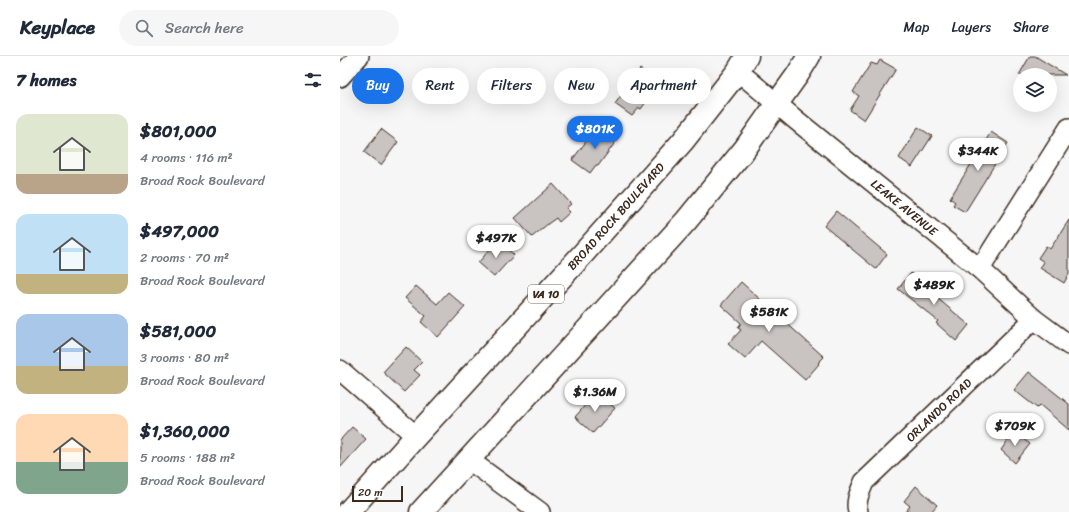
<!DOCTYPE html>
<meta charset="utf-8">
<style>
:root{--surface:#fff;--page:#f6f6f7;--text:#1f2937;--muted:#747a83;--line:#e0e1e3;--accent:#1a73e8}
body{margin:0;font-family:Sriracha,sans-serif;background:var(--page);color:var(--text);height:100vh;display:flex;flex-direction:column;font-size:15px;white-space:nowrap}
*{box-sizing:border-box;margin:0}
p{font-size:13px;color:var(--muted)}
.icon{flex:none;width:22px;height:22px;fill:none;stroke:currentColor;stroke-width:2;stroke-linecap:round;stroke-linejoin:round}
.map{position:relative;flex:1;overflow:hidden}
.side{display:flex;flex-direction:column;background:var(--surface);width:340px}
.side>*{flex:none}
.top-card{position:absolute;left:12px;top:12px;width:380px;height:36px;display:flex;gap:8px}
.controls{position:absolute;left:673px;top:12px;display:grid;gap:8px}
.controls a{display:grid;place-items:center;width:44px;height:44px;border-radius:50%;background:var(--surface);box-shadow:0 4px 16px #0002;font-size:20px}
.scale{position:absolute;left:12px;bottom:10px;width:51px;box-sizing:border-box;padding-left:4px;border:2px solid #3b2a1e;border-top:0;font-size:11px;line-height:14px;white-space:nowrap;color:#3b2a1e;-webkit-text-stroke:3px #fff;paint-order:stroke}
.price{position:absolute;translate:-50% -34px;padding:0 9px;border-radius:14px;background:#fff;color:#222;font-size:13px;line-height:26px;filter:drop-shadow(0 1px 2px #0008)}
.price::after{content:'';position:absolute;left:50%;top:24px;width:12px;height:9px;margin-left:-6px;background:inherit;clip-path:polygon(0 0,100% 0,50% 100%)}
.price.current{background:var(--accent);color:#fff}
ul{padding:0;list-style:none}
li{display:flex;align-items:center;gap:12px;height:100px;padding:0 16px}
li span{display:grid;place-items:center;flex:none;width:112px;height:80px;border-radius:12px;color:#555}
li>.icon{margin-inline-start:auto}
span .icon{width:48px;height:48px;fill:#fffc;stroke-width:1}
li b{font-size:17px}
h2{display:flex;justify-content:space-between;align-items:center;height:48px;padding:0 16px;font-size:17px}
.chip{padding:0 14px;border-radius:18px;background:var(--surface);box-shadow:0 4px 16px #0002;font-size:14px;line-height:36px}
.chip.current{background:var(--accent);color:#fff}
header{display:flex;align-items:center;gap:24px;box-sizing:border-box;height:56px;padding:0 20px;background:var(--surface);border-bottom:1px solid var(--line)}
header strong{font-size:19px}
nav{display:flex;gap:22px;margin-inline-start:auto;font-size:14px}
.search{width:280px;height:36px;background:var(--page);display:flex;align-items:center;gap:10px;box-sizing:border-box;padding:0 14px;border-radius:22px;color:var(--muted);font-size:15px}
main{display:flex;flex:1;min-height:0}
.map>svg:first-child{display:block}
.building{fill:#c9c3c1;stroke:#3b2a1e}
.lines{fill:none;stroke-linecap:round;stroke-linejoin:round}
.minor-casing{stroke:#3b2a1e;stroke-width:22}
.major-casing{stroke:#3b2a1e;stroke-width:25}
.minor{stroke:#fff;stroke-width:19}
.major{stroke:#fff;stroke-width:22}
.labels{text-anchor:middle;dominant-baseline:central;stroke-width:3;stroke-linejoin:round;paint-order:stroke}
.shield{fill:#fff;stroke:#766a62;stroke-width:1}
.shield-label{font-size:11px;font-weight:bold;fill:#3b2a1e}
.street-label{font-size:12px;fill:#3b2a1e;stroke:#fff}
</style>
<header>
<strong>Keyplace</strong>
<div class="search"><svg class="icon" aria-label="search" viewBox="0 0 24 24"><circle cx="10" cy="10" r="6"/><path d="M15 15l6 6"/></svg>Search here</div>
<nav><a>Map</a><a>Layers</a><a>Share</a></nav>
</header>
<main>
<section class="side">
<h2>7 homes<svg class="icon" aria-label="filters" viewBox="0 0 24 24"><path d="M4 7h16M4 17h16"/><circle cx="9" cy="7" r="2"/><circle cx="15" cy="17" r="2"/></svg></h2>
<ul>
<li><span style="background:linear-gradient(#dfe7d0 75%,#b9a48a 0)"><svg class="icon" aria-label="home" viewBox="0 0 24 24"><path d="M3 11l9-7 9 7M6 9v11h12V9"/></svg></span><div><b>$801,000</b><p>4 rooms · 116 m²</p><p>Broad Rock Boulevard</p></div></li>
<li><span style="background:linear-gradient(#bfe0f5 75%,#c2b280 0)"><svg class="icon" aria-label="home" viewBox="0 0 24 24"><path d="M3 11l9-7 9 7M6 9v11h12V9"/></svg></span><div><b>$497,000</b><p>2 rooms · 70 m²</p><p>Broad Rock Boulevard</p></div></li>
<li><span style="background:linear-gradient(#a9c7e8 65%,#c2b280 0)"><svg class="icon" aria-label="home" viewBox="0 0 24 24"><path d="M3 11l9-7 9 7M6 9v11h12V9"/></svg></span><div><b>$581,000</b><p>3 rooms · 80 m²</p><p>Broad Rock Boulevard</p></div></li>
<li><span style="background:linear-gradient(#ffd9b3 60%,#7fa58c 0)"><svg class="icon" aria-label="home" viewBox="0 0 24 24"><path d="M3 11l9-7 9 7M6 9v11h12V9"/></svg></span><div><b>$1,360,000</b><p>5 rooms · 188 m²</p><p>Broad Rock Boulevard</p></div></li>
</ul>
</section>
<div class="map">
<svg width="729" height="456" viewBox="0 0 729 456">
<rect width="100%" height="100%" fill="#f7f6f6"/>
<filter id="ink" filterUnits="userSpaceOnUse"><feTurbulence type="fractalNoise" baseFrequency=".025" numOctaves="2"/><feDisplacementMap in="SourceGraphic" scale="8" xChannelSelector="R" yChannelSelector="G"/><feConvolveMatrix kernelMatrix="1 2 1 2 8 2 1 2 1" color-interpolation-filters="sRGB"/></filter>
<g filter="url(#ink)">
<g class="building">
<polygon points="690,0 695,0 726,19 679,19"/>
<polygon points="540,4 556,13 524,64 510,54 519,40 513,36 531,7 537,9"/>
<polygon points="300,13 320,27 301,53 299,52 292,60 275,48"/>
<polygon points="258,70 277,84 258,110 256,109 250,117 232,104"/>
<polygon points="578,71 592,80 572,111 559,102"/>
<polygon points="41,73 58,86 41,109 24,96"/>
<polygon points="651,76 668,87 625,156 613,149 615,146 610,142"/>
<polygon points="213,128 231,148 226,152 230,156 219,166 216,162 209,167 192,181 175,162"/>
<polygon points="496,155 547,198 536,213 484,170"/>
<polygon points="729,164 729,218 724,227 700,212 704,206 698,202 706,190 710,193"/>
<polygon points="158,184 174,199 154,221 138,207"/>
<polygon points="571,217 598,239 596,241 629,269 616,285 596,267 598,265 558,233"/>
<polygon points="401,226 484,301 478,307 479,308 465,324 421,285 405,303 388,288 401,274 398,272 401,267 381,249"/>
<polygon points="76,230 97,248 108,236 125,251 98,281 81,266 86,260 65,242"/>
<polygon points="66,291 82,306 74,314 80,319 64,336 43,316"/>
<polygon points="689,316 729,348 729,374 700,349 697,352 674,334"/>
<polygon points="258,338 275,352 253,377 235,361 248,346 250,348"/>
<polygon points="12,371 26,383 0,412 0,384"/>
<polygon points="674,376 690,388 675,407 661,394"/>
<polygon points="576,430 597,449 591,456 565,456 570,450 564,445"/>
</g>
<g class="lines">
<g class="minor-casing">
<g id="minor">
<path id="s1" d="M398,15L456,64L640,213L694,263L729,289"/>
<polyline points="0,21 19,0"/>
<polyline points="640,213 729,72"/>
<polyline points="0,314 76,380"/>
<polyline points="129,404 200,456"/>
<path id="s2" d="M518,456C515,445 520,436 524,426L694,263"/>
</g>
</g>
<g class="major-casing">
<g id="major">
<path id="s3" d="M8,456L76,380L241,200L343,85L398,15L407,0"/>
<polyline points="81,456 346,165 404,94 458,18 469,0"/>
</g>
</g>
<use href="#minor" class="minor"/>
<use href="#major" class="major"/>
</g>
</g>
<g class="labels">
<rect class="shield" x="188" y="229" width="36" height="18" rx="3"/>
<g class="shield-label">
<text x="206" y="238">VA 10</text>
</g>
<g class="street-label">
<text stroke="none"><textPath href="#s1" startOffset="215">LEAKE AVENUE</textPath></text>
<text stroke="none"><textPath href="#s3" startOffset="399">BROAD ROCK BOULEVARD</textPath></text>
<text stroke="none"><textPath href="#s2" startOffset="135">ORLANDO ROAD</textPath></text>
</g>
</g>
</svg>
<div class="controls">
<a><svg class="icon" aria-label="layers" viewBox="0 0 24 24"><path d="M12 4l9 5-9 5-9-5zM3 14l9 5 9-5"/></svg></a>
</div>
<div class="scale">20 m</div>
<b class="price current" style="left:255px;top:94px">$801K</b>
<b class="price" style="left:638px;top:116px">$344K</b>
<b class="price" style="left:156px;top:203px">$497K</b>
<b class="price" style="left:594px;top:250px">$489K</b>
<b class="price" style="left:429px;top:277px">$581K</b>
<b class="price" style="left:255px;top:357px">$1.36M</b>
<b class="price" style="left:675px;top:391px">$709K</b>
<div class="top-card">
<a class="chip current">Buy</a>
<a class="chip">Rent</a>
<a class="chip">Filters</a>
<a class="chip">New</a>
<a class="chip">Apartment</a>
</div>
</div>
</main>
